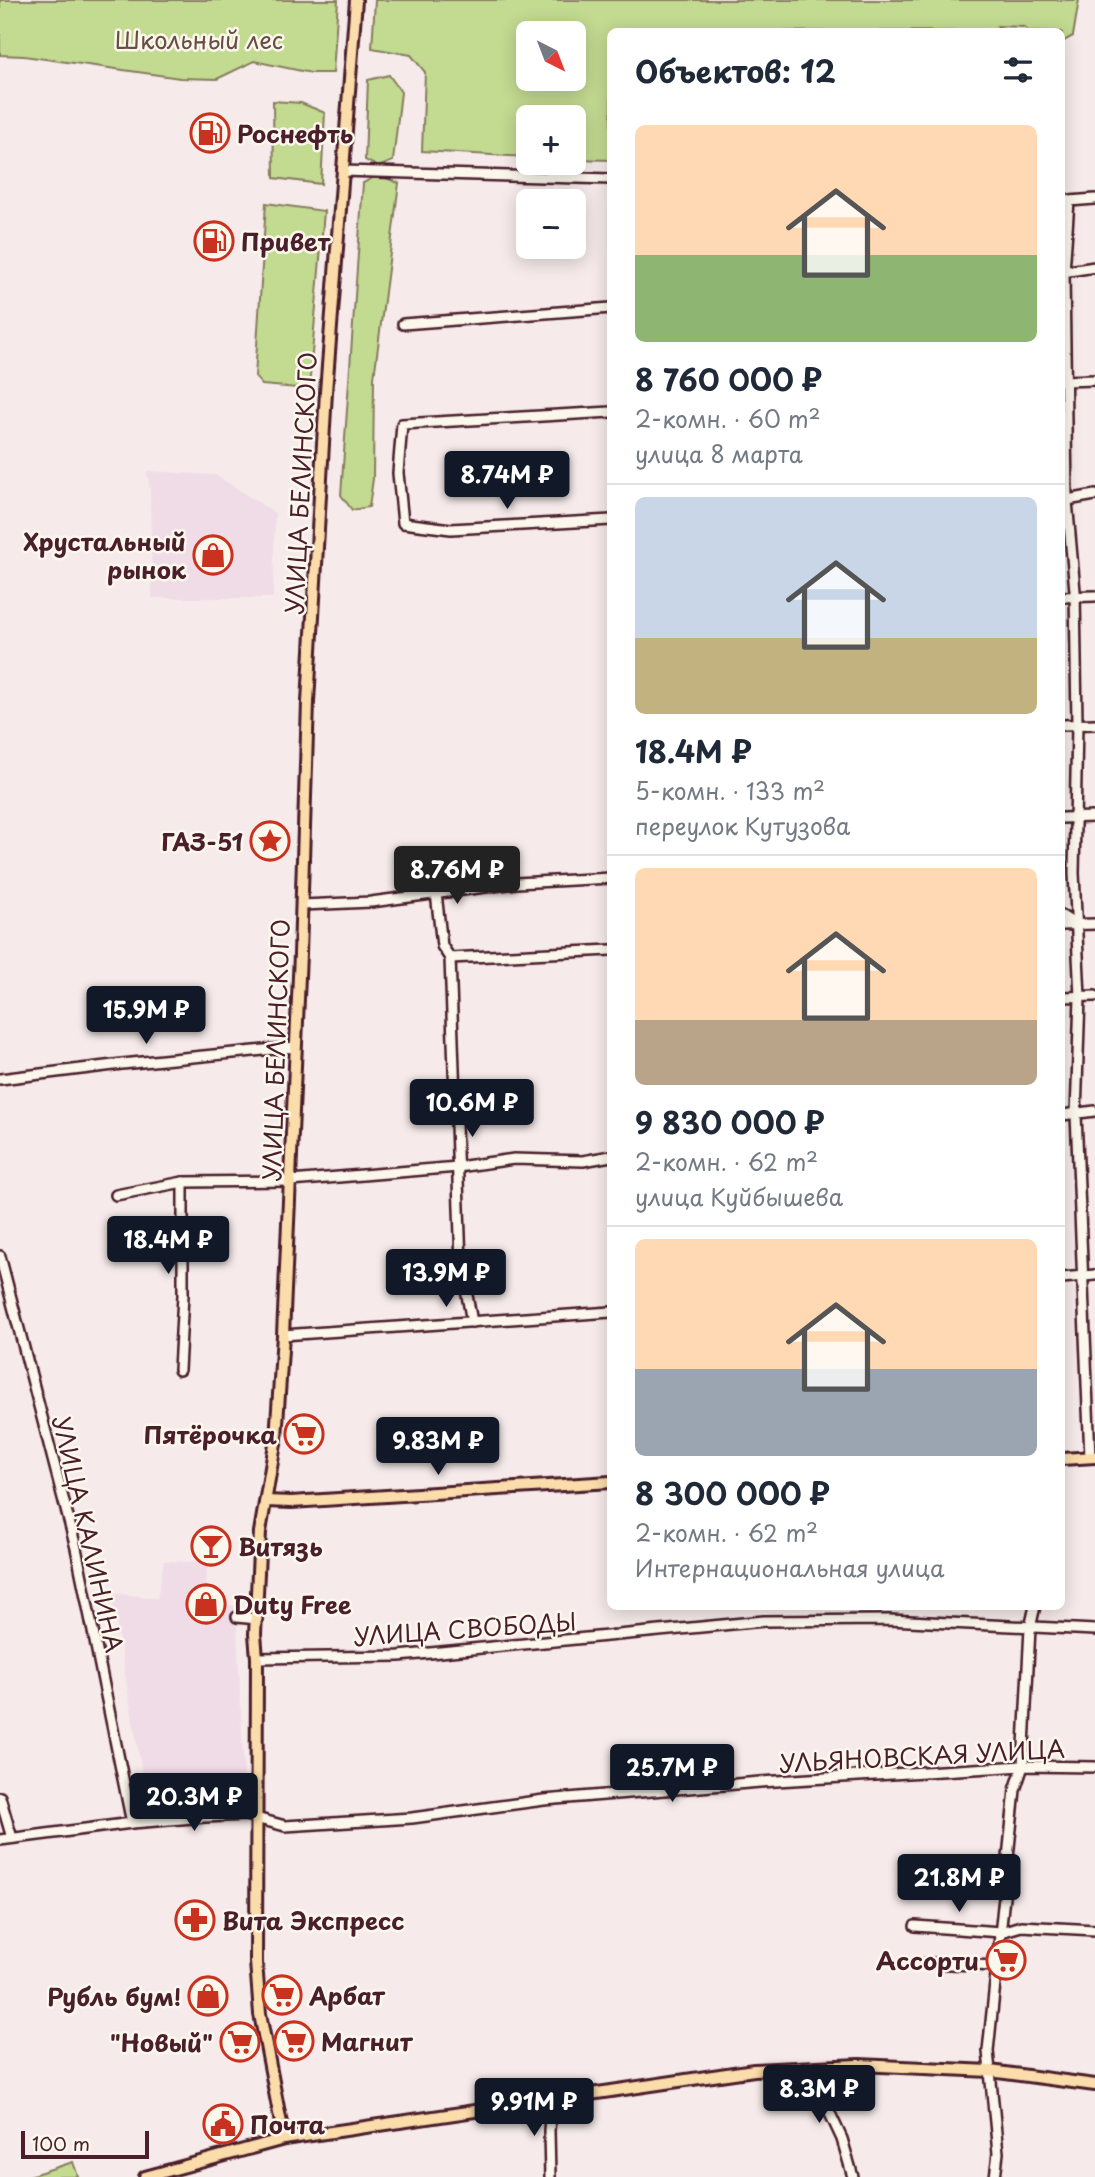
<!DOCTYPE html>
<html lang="ru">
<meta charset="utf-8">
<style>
:root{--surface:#fff;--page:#f2f2f3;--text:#1f2937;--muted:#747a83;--line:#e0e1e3;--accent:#111827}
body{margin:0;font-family:"Playpen Sans",sans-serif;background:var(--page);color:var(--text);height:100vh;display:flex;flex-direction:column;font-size:26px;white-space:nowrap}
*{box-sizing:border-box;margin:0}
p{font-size:23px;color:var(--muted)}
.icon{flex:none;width:38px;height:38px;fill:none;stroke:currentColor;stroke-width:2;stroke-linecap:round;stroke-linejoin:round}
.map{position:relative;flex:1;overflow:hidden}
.side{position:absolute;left:607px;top:28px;width:458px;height:1582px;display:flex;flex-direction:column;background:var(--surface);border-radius:10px;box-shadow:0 4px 18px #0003}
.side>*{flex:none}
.needle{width:46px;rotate:138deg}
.controls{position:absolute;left:516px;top:21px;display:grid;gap:14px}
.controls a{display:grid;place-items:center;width:70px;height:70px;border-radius:10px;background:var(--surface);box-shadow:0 4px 18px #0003;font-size:35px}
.scale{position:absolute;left:21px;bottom:18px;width:128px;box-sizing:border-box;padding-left:7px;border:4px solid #4a1f2b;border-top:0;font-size:19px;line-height:24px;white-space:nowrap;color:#4a1f2b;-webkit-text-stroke:5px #fbf7ec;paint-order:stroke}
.price{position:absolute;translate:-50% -60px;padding:0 16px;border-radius:7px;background:var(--accent);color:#fff;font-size:23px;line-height:46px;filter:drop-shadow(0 2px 4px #0008)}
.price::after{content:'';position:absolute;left:50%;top:42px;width:21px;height:16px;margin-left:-10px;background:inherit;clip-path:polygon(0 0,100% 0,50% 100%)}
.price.current{background:#222;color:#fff}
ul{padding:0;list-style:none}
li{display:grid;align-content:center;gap:14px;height:371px;padding:0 28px}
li+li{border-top:2px solid var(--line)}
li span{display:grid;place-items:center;height:217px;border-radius:10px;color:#555}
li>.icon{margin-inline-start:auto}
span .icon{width:126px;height:126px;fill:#fffc;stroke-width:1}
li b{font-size:30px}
h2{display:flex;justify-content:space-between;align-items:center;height:84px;padding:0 28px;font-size:30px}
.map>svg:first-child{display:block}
.built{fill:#f0dce7}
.green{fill:#c3da91;stroke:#867c5e;stroke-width:2;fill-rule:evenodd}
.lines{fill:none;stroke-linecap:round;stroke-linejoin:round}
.minor-casing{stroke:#4a1f2b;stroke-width:14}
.major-casing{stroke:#4a1f2b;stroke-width:16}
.minor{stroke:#fbf7ec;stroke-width:9}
.major{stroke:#fbddab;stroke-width:10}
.labels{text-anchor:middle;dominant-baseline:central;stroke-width:5;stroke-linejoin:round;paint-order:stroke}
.park-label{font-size:24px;fill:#684e44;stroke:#fbf7ec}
.poi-label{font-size:24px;font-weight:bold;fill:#4a1f2b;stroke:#fbf7ec;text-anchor:start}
.street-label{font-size:24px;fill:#4a1f2b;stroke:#fbf7ec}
</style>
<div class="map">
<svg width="1095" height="2177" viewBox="0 0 1095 2177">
<rect width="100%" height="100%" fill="#f6ebea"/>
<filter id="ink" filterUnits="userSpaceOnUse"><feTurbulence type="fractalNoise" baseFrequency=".0143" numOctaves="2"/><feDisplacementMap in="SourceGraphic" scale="14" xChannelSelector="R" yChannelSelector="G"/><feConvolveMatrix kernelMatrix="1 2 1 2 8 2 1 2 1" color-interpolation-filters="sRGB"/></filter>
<g filter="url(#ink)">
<g class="built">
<polygon points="147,471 216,475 275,513 273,598 152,598 150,490"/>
<polygon points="164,1561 207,1562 206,1604 215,1603 236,1606 245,1795 148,1807 111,1593 157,1598"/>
</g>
<g class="green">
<polygon points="0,0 338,0 333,73 311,73 254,61 217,79 180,78 24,56 0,55"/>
<path d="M375,0H1079L1073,36L1062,42V32L1027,31L1025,27L997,26L1000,31L611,32V160L574,159V117H528V157L422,151L425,72L411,55L372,48ZM528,33H574V79H528Z"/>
<polygon points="389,75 401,92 393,161 378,167 365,160 368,80"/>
<polygon points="273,101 301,103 325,113 321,184 274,178"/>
<polygon points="378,175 399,183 374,378 373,479 369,507 352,510 341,495 363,183"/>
<polygon points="266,203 324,211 309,389 262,385 255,377"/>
<polygon points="73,2162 78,2176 75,2177 26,2177"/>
</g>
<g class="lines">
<g class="minor-casing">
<g id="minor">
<polyline points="343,171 611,179"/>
<polyline points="1062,197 1069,201 1095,199"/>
<polyline points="1069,201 1064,272 1067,501 1075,591 1077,725 1074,873 1080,997 1076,1114 1090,1457"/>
<polyline points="1062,272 1095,267"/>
<polyline points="403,324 611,308"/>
<polyline points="1062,381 1095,380"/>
<polyline points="611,412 402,424 398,473 403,523 451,529 611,520"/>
<polyline points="1062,501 1095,495"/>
<polyline points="1062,597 1095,596"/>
<polyline points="1062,725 1095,724"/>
<polyline points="1062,818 1095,817"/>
<polyline points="436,893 442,946 450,958"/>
<polyline points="302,905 371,902 516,883 611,878"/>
<polyline points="1062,916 1076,925"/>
<polyline points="1062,925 1095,924"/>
<polyline points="450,958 461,1263 472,1322"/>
<polyline points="450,958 611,950"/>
<polyline points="1062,997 1095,996"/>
<polyline points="0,1079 122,1064 295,1047"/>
<polyline points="1062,1115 1095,1111"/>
<polyline points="116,1195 183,1182 291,1181 458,1167 514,1159 583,1161 611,1156"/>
<polyline points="0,1256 76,1548 132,1823"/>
<polyline points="1062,1278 1095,1275"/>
<polyline points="283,1335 611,1312"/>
<polyline points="179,1370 183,1295 183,1182"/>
<polyline points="237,1617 257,1619"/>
<polyline points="257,1658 399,1656 764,1621 889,1620 1095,1630"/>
<polyline points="0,1797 12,1838"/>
<polyline points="0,1840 132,1823 205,1817 245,1815 285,1826 412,1818 544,1800 760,1782 1023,1766 1095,1767"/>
<polyline points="915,1926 1001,1932 1021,1926 1095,1930"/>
<polyline points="927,1963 996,1966"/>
<polyline points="825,2066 827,2107 842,2139 853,2177"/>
<polyline points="550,2177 549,2131 551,2100"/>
<polyline points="995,2177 998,2153 988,2051 1015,1790 1023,1766 1030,1628 1035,1606"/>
</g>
</g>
<g class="major-casing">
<g id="major">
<polyline points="1062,1459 1095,1457"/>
<polyline points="266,1501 291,1502 611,1482"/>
<polyline points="284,2139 260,2014 256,1962 257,1658 255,1634 260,1532 276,1438 283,1335 300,954 308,702 326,392 356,0"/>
<polyline points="145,2177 284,2139 754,2070 859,2065 990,2071 1095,2085"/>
</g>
</g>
<use href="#minor" class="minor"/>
<use href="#major" class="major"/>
</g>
</g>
<defs>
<g id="fuel-ring" transform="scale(2.0125)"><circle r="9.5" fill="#fbf7ec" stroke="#c8321e" stroke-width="1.5"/><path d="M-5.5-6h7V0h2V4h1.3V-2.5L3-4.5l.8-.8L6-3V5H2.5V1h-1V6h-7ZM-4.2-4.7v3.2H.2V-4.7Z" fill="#c8321e"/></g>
<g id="shop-ring" transform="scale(2.0125)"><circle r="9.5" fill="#fbf7ec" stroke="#c8321e" stroke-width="1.5"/><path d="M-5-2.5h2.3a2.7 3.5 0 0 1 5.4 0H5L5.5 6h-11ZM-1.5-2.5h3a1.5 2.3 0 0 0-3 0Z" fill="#c8321e"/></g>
<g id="sight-ring" transform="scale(2.0125)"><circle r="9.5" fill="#fbf7ec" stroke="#c8321e" stroke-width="1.5"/><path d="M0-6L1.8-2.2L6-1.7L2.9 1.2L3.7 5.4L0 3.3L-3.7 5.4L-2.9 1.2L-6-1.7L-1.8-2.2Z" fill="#c8321e"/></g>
<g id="supermarket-ring" transform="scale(2.0125)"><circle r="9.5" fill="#fbf7ec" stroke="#c8321e" stroke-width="1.5"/><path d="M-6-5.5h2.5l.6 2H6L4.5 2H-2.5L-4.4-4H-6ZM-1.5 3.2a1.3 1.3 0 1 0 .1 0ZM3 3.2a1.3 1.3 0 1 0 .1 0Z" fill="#c8321e"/></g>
<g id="bar-ring" transform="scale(2.0125)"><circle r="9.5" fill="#fbf7ec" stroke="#c8321e" stroke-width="1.5"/><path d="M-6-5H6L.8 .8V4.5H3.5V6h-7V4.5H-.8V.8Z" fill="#c8321e"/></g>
<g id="pharmacy-ring" transform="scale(2.0125)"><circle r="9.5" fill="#fbf7ec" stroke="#c8321e" stroke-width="1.5"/><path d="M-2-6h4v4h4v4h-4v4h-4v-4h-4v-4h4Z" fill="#c8321e"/></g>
<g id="civic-ring" transform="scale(2.0125)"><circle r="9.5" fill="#fbf7ec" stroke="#c8321e" stroke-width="1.5"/><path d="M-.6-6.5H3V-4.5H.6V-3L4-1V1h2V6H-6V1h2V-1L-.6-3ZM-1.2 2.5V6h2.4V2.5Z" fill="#c8321e"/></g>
</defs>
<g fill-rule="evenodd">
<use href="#fuel-ring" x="210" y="133"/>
<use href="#fuel-ring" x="214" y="241"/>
<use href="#shop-ring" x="213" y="555"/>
<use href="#sight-ring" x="270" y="841"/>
<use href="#supermarket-ring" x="304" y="1434"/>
<use href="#bar-ring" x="211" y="1546"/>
<use href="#shop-ring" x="206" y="1604"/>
<use href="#pharmacy-ring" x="195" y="1920"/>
<use href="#supermarket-ring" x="1006" y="1960"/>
<use href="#supermarket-ring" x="282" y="1995"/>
<use href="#shop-ring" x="208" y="1996"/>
<use href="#supermarket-ring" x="294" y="2041"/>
<use href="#supermarket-ring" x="240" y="2042"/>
<use href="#civic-ring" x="223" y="2124"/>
</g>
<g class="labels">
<g class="park-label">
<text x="199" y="39">Школьный лес</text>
</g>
<g class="poi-label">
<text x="237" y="133">Роснефть</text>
<text x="241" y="241">Привет</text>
<text x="186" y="541" text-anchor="end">Хрустальный<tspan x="186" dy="28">рынок</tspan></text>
<text x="243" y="841" text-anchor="end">ГАЗ-51</text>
<text x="277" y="1434" text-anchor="end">Пятёрочка</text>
<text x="238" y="1546">Витязь</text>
<text x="233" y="1604">Duty Free</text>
<text x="222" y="1920">Вита Экспресс</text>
<text x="979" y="1960" text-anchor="end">Ассорти</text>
<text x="309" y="1995">Арбат</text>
<text x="181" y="1996" text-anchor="end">Рубль бум!</text>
<text x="321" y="2041">Магнит</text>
<text x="213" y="2042" text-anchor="end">"Новый"</text>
<text x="250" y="2124">Почта</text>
</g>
<g class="street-label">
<text transform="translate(300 483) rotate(-87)">УЛИЦА БЕЛИНСКОГО</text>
<text transform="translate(275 1050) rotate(-88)">УЛИЦА БЕЛИНСКОГО</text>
<text transform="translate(89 1534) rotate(77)">УЛИЦА КАЛИНИНА</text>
<text transform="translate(465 1628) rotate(-4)">УЛИЦА СВОБОДЫ</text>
<text transform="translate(922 1755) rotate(-3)">УЛЬЯНОВСКАЯ УЛИЦА</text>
</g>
</g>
</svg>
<div class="controls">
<a><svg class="needle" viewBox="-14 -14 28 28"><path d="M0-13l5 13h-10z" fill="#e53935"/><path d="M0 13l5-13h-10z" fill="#747a83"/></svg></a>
<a>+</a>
<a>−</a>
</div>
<div class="scale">100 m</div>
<b class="price" style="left:507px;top:511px">8.74M ₽</b>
<b class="price current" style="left:457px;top:906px">8.76M ₽</b>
<b class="price" style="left:146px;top:1046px">15.9M ₽</b>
<b class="price" style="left:472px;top:1139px">10.6M ₽</b>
<b class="price" style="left:168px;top:1276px">18.4M ₽</b>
<b class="price" style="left:446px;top:1309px">13.9M ₽</b>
<b class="price" style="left:438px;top:1477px">9.83M ₽</b>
<b class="price" style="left:672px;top:1804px">25.7M ₽</b>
<b class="price" style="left:194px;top:1833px">20.3M ₽</b>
<b class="price" style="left:959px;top:1914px">21.8M ₽</b>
<b class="price" style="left:819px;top:2125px">8.3M ₽</b>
<b class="price" style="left:534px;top:2138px">9.91M ₽</b>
<section class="side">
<h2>Объектов: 12<svg class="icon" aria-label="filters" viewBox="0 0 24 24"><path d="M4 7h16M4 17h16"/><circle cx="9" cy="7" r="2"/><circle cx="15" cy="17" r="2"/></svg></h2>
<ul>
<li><span style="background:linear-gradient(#ffd9b3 60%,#8fb573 0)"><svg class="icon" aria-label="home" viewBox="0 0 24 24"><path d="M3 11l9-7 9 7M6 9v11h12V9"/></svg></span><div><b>8 760 000 ₽</b><p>2-комн. · 60 m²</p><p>улица 8 марта</p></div></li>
<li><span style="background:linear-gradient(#c9d6e8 65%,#c2b280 0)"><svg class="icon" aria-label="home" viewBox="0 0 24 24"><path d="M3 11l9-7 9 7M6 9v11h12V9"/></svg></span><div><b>18.4M ₽</b><p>5-комн. · 133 m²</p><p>переулок Кутузова</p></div></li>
<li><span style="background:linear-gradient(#ffd9b3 70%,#b9a48a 0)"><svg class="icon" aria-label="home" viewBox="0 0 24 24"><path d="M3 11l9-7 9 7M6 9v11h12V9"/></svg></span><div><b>9 830 000 ₽</b><p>2-комн. · 62 m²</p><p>улица Куйбышева</p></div></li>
<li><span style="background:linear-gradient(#ffd9b3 60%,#9aa5b1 0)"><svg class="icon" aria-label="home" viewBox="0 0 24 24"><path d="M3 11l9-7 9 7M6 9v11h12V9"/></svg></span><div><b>8 300 000 ₽</b><p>2-комн. · 62 m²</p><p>Интернациональная улица</p></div></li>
</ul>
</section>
</div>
